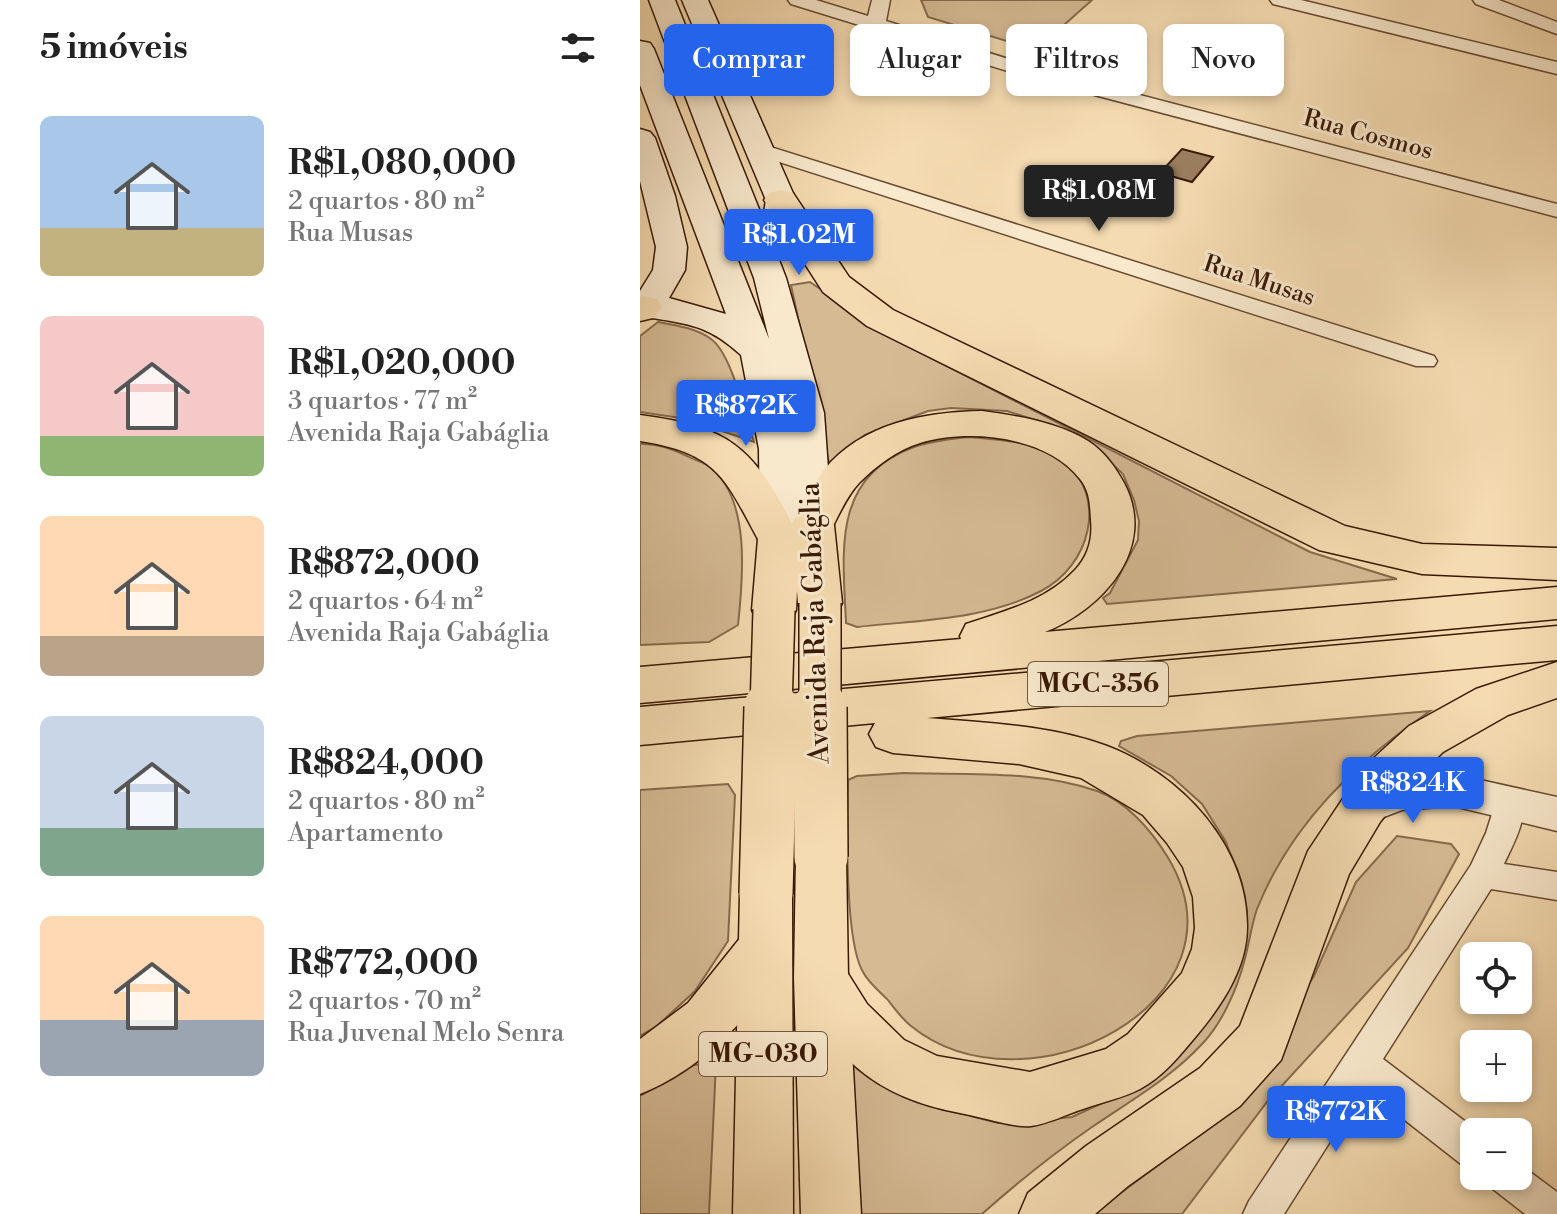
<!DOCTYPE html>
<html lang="pt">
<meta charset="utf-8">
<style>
:root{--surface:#fff;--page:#f6f6f6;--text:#222;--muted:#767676;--accent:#2563eb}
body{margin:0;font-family:"Libre Bodoni",serif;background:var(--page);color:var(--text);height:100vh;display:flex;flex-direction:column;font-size:30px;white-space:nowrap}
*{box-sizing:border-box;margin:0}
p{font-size:26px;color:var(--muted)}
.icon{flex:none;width:44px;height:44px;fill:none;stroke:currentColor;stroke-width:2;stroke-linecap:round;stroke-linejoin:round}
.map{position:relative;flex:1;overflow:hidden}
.side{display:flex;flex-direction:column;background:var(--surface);width:640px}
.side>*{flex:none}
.guide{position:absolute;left:24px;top:24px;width:760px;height:72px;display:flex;gap:16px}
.tools{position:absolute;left:820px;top:942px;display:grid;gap:16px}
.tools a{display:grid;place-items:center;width:72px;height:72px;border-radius:12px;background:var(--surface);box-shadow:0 4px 12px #0003;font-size:40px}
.price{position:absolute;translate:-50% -68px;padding:0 18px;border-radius:8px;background:var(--accent);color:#fff;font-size:26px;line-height:52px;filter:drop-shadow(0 2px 4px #0008)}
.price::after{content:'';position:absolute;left:50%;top:48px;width:24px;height:18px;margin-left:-12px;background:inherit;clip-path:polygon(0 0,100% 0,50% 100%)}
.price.current{background:#222;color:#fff}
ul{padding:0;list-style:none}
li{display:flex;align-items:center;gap:24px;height:200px;padding:0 40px}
li span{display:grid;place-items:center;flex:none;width:224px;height:160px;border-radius:12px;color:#555}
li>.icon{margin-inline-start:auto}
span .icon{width:96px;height:96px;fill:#fffc;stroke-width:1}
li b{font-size:34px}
h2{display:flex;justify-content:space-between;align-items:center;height:96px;padding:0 40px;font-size:34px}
.tag{padding:0 28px;border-radius:12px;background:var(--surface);box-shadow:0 4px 12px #0003;font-size:28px;line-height:72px}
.tag.current{background:var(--accent);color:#fff}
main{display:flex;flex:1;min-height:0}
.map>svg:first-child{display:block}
.green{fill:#d5ba94;stroke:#876a4c;stroke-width:2}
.building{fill:#9b7e5e;stroke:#391905;stroke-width:2}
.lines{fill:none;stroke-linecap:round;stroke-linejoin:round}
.minor-casing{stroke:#684a30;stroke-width:3}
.tertiary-casing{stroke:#684a30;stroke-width:3}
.secondary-casing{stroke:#391905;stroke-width:3}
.trunk-casing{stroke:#391905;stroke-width:3}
.motorway-casing{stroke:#391905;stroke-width:3}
.minor{fill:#f8e8cc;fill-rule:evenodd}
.tertiary{fill:#f8e8cc;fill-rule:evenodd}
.secondary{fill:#f8e8cc;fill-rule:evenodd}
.trunk{fill:#f5dbb1;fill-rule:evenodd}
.motorway{fill:#f5dbb1;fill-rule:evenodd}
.trunk-bridge-far1-casing{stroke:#391905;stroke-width:44;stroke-linecap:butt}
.trunk-bridge-casing{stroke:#391905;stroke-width:56;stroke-linecap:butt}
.trunk-bridge-far1{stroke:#f5dbb1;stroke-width:41}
.trunk-bridge{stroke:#f5dbb1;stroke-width:53}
.labels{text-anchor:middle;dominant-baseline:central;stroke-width:6;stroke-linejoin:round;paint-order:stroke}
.far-street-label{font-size:24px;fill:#391905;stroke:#f8e8cc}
.shield{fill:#f8e8cc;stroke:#725741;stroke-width:2}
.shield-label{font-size:26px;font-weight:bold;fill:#391905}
.street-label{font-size:28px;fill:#391905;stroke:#f8e8cc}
</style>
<main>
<section class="side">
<h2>5 imóveis<svg class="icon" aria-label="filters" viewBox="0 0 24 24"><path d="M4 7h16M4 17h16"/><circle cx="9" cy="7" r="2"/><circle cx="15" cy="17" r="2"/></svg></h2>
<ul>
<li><span style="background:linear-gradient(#a9c7e8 70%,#c2b280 0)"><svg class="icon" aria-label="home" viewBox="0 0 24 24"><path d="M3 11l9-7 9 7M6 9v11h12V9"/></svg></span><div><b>R$1,080,000</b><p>2 quartos · 80 m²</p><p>Rua Musas</p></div></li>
<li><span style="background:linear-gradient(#f6c9c9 75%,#8fb573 0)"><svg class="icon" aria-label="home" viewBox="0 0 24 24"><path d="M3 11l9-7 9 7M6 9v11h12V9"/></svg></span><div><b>R$1,020,000</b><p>3 quartos · 77 m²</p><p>Avenida Raja Gabáglia</p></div></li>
<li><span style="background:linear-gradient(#ffd9b3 75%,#b9a48a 0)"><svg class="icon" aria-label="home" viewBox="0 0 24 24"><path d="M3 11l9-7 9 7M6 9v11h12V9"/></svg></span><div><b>R$872,000</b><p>2 quartos · 64 m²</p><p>Avenida Raja Gabáglia</p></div></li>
<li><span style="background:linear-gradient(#c9d6e8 70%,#7fa58c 0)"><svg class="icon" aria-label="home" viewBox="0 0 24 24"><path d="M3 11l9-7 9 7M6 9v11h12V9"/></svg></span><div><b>R$824,000</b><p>2 quartos · 80 m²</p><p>Apartamento</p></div></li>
<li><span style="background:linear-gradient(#ffd9b3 65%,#9aa5b1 0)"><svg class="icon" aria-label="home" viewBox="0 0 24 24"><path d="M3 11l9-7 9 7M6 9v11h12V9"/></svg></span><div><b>R$772,000</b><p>2 quartos · 70 m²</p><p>Rua Juvenal Melo Senra</p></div></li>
</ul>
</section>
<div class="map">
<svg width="917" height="1214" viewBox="0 0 917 1214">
<rect width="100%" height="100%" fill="#f5dbb1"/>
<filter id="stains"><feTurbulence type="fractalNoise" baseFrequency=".0025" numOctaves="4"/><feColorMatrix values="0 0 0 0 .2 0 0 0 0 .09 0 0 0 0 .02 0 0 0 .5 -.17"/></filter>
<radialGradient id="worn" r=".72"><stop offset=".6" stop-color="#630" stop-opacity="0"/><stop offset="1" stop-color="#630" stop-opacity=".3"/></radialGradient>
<g class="green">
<polygon points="281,0 452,0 396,50 288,17"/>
<polygon points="170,282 252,338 670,552 757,579 467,604 463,598 470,593 498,540 499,521 494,500 483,474 465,457 420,428 367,411 311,408 288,411 225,435 189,463 151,285"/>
<path d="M18,322C35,325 56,328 71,339C92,354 105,416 114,442L47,419L0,412V336Z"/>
<path d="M329,437C357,440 400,441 423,460C469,497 450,566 401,591C346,620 279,620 217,627L206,623C203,552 191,477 274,447C291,441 311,439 329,437Z"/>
<path d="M0,444C17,443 33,449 47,456C54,460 64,462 70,467C111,499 103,579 98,625L69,642L0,645Z"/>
<path d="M790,711C716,762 651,824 617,909C611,926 609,945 604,962C597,989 582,1023 563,1043C531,1078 490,1101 452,1127C413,1154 378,1182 342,1214H214L205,1074L218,1060L296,1107L358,1123L394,1121L432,1117L467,1101L526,1065L559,1032L580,1000L599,880L586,842L562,804L531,776L479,746L481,741L497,736Z"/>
<path d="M264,773C328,775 396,770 457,791C486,801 511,830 527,856C617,1002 386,1119 271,1026C262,1019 254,1008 247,999C239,991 228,982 223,972C204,940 207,820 208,780L217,776Z"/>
<polygon points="88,784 95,795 88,941 55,991 17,1026 0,1036 0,790"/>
<polygon points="757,836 811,844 819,854 768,948 627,1102 542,1214 452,1214 532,1155 595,1101 674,976 716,882"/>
<polygon points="76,1063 69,1214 0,1214 0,1096 54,1065"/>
</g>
<polygon class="building" points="542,149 573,157 552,182 520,173"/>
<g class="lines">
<g class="minor-casing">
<g id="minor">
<polygon points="148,0 176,0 228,16 232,0 250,0 246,21 404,70 917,204 917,217 390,78 151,4"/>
<polygon points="630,0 661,0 917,62 917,74 633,4"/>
<polygon points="833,0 859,0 917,22 917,34 836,4"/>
<polygon points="118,143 794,356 797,361 794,366 776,366 111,153 108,149"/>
<path d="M869,791L880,795C890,816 873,844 864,864L917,872V900L851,889L743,1059L839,1132H834V1169L821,1164L724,1088L644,1214H603L609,1201L831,865L846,833L858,795Z"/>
<polygon points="878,1163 917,1192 917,1214 885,1214 853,1189 847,1176 878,1176"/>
</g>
</g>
<g class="tertiary-casing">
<polygon id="tertiary" points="813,774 917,797 917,831 813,806 762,810 723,825 709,820 703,808 709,796 760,778"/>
</g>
<g class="secondary-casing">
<path id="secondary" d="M9,0H35L123,219L126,200L42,0H68L156,200L151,243L146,250L136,252L146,278L184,413L192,525L186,535L173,538L158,532L153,549L139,553L125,549L120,539L119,449L101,355C65,322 44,324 0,316V291L13,270L16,247L0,181V129L10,132L15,138L35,196L47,247L45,270L29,298L86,314L0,85V41L10,43L14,49L129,339L114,278Z"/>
</g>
<g class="trunk-casing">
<g id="trunk">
<polygon points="173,510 188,515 194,525 202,603 196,615 180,619 164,615 158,603 157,591 156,610 150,622 134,626 118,622 112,610 118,539 124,528 139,524 152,528 158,515"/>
<polygon points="181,836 199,842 206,857 208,978 221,1214 161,1214 154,978 156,857 163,842"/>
<polygon points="126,872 144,878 152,894 153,1214 93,1214 100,894 108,878"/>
</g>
</g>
<g class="motorway-casing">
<g id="motorway">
<polygon points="141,190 153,193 209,277 253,310 705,526 782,544 917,548 917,580 782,574 679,550 227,326 183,292 124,200 129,193"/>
<polygon points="4,296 17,299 22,307 13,318 0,321 0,297"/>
<path d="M342,411C378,416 417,422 448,441C465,452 475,467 484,483C518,548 463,609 405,632L917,587V619L0,703V667L321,639L320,636L326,624C365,611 406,601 435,570C448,556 453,539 451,520C450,505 450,491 440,479C407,436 329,428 280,443C257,450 236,466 219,483C205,498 198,518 188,535L173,540L158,536L160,539L154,550L139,554L124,550C86,483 84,454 0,441V415C88,427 112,445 152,524C162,506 171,487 184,470C222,423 285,412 342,411Z"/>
<path d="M917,626V660L287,718C347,723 411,725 467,746C540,774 608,845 607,927C607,968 582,1005 557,1035C540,1055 524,1076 500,1089C483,1098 462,1102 443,1109C427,1114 408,1124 391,1126C373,1128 339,1116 320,1113C234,1097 190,1056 154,978L162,961L181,954L200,961L227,1004L264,1040L297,1056L390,1072L466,1049L488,1034L542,973L552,949L555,928L553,897L543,867L527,843L503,815L441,778L379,764L253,753L236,747L229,734L235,723L0,745V707Z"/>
<polygon points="917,662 917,698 868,715 803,752 769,785 740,822 709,874 641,1060 600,1106 488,1186 455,1214 379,1214 388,1193 446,1146 560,1068 600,1026 668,851 706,794 735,757 769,726 836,689"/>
<path d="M124,926L143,932L150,949C122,1009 62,1070 0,1094V1039L48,1003L105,932Z"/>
</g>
</g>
<use href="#minor" class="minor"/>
<use href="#tertiary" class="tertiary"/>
<use href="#secondary" class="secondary"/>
<use href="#trunk" class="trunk"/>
<use href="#motorway" class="motorway"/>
<g class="trunk-bridge-far1-casing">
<g id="trunk-bridge-far1">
<polyline points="180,603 180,709"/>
<polyline points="131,709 134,610"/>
</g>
</g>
<g class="trunk-bridge-casing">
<g id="trunk-bridge">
<polyline points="180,707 181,857"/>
<polyline points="126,894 131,707"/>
</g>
</g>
<use href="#trunk-bridge-far1" class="trunk-bridge-far1"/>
<use href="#trunk-bridge" class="trunk-bridge"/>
</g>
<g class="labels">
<g class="far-street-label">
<text transform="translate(728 135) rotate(15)">Rua Cosmos</text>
<text transform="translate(619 281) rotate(18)">Rua Musas</text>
</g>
<g class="shield">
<rect x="388" y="662" width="140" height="44" rx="6"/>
<rect x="59" y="1032" width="128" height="44" rx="6"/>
</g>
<g class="shield-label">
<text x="458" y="684">MGC-356</text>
<text x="123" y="1054">MG-030</text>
</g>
<g class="street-label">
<text transform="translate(175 623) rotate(-92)">Avenida Raja Gabáglia</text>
</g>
</g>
<rect width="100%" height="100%" filter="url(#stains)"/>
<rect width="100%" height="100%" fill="url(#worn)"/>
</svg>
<div class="tools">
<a><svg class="icon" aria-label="locate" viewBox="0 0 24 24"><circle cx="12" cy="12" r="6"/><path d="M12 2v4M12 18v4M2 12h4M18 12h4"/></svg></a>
<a>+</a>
<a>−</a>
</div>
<b class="price current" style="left:459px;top:233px">R$1.08M</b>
<b class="price" style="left:159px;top:277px">R$1.02M</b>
<b class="price" style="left:106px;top:448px">R$872K</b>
<b class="price" style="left:773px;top:825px">R$824K</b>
<b class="price" style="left:696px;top:1154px">R$772K</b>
<div class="guide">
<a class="tag current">Comprar</a>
<a class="tag">Alugar</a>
<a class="tag">Filtros</a>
<a class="tag">Novo</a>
</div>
</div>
</main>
